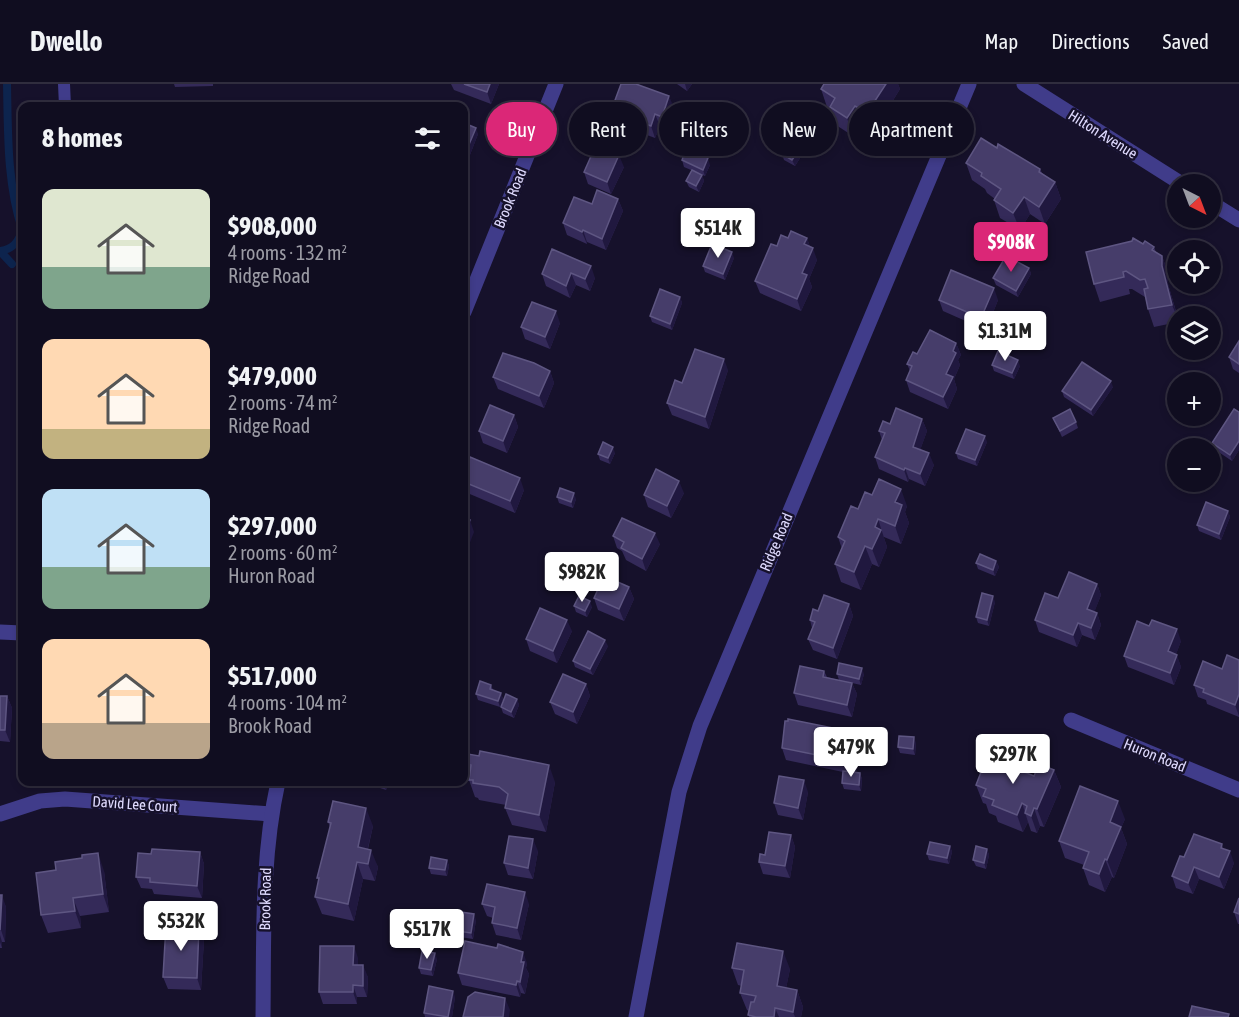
<!DOCTYPE html>
<meta charset="utf-8">
<style>
:root{--surface:#100d20;--page:#1e1b2d;--text:#f1f3f6;--muted:#9c9ca5;--line:#302d3e;--accent:#db2777}
body{margin:0;font-family:"Asap Condensed",sans-serif;background:var(--page);color:var(--text);height:100vh;display:flex;flex-direction:column;font-size:22px;white-space:nowrap}
*{box-sizing:border-box;margin:0}
p{font-size:20px;color:var(--muted)}
.icon{flex:none;width:33px;height:33px;fill:none;stroke:currentColor;stroke-width:2;stroke-linecap:round;stroke-linejoin:round}
.map{position:relative;flex:1;overflow:hidden}
.panel{position:absolute;left:18px;top:18px;width:450px;height:684px;display:flex;flex-direction:column;background:var(--surface);border-radius:12px;box-shadow:0 3px 9px #0003,0 0 0 2px var(--line)}
.panel>*{flex:none}
.hud{position:absolute;left:486px;top:18px;width:570px;height:54px;display:flex;gap:12px}
.needle{width:39px;rotate:138deg}
.fabs{position:absolute;left:1167px;top:90px;display:grid;gap:12px}
.fabs a{display:grid;place-items:center;width:54px;height:54px;border-radius:50%;background:var(--surface);box-shadow:0 3px 9px #0003,0 0 0 2px var(--line);font-size:30px}
.price{position:absolute;translate:-50% -51px;padding:0 14px;border-radius:6px;background:#fff;color:#222;font-size:20px;line-height:39px;filter:drop-shadow(0 2px 3px #0008)}
.price::after{content:'';position:absolute;left:50%;top:36px;width:18px;height:14px;margin-left:-9px;background:inherit;clip-path:polygon(0 0,100% 0,50% 100%)}
.price.selected{background:var(--accent);color:#fff}
ul{padding:0;list-style:none}
li{display:flex;align-items:center;gap:18px;height:150px;padding:0 24px}
li span{display:grid;place-items:center;flex:none;width:168px;height:120px;border-radius:12px;color:#555}
li>.icon{margin-inline-start:auto}
span .icon{width:72px;height:72px;fill:#fffc;stroke-width:1}
li b{font-size:26px}
h2{display:flex;justify-content:space-between;align-items:center;height:72px;padding:0 24px;font-size:26px}
.tag{padding:0 21px;border-radius:27px;background:var(--surface);box-shadow:0 3px 9px #0003,0 0 0 2px var(--line);font-size:21px;line-height:54px}
.tag.selected{background:var(--accent);color:#fff}
header{display:flex;align-items:center;gap:36px;box-sizing:border-box;height:84px;padding:0 30px;background:var(--surface);border-bottom:2px solid var(--line)}
header strong{font-size:28px}
nav{display:flex;gap:33px;margin-inline-start:auto;font-size:21px}
.map>svg:first-child{display:block}
.lines{fill:none;stroke-linecap:round;stroke-linejoin:round}
.stream{stroke:#0d244e;stroke-width:8}
.lane{stroke:#403c8a;stroke-width:12}
.street{stroke:#403c8a;stroke-width:15}
.wall{fill:#342a59}
.shaded-wall{fill:#20183f}
.building{fill:#463d6a;stroke:#5e5682;stroke-width:1.5}
.labels{text-anchor:middle;dominant-baseline:central;stroke-width:5;stroke-linejoin:round;paint-order:stroke}
.street-label{font-size:15px;fill:#e0dbff;stroke:#16112b}
</style>
<header>
<strong>Dwello</strong>
<nav><a>Map</a><a>Directions</a><a>Saved</a></nav>
</header>
<div class="map">
<svg width="1239" height="933" viewBox="0 0 1239 933">
<rect width="100%" height="100%" fill="#16112b"/>
<g class="lines">
<g class="stream">
<path d="M7,0C8,48 7,100 22,145"/>
<path d="M12,180L0,167C13,165 19,158 22,146"/>
</g>
<g class="lane">
<polyline points="64,0 65,22"/>
<polyline points="22,549 22,243"/>
</g>
<g class="street">
<polyline points="1024,0 1182,100"/>
<polyline points="1210,118 1239,136"/>
<polyline points="464,228 556,0"/>
<polyline points="0,548 22,549"/>
<polyline points="1071,636 1239,706"/>
<polyline points="0,730 40,717 65,715 271,730"/>
<path d="M263,933C264,854 261,775 278,698"/>
<polyline points="636,933 679,708 700,642 969,0"/>
</g>
</g>
<g class="wall">
<polygon points="174,0 213,0 213,2 175,3"/>
<polygon points="451,0 499,0 491,20 454,6"/>
<polygon points="677,0 692,0 687,7"/>
<polygon points="824,0 898,0 900,5 874,47 861,39 853,52 836,41 830,25 827,23 821,5"/>
<polygon points="674,24 666,44 660,42 655,54 615,39 611,27"/>
<polygon points="464,39 478,50 468,76 464,74"/>
<polygon points="804,68 795,82 784,76 782,70"/>
<polygon points="682,76 710,81 705,92 684,83"/>
<polygon points="966,79 1040,85 1042,89 1055,98 1061,115 1045,140 1030,130 1020,146 1000,134 994,116 995,115 987,109 985,105 972,96"/>
<polygon points="624,83 611,110 588,100 584,88"/>
<polygon points="702,91 704,97 699,108 689,103 686,97"/>
<polygon points="618,115 623,127 606,166 587,158 587,160 567,151 563,139 592,120"/>
<polygon points="788,154 807,154 810,163 817,176 809,195 812,203 801,227 760,209 755,197"/>
<polygon points="1143,160 1154,163 1156,168 1162,172 1168,189 1168,200 1178,234 1178,238 1154,243 1148,225 1145,213 1132,205 1129,205 1130,210 1100,218 1094,200"/>
<polygon points="552,165 595,194 590,207 576,201 570,214 546,202 542,190"/>
<polygon points="734,174 725,196 705,188 703,182"/>
<polygon points="1029,184 1031,190 1018,213 996,201 993,194"/>
<polygon points="680,213 682,219 672,246 652,238 650,232"/>
<polygon points="939,216 998,216 986,246 943,227"/>
<polygon points="560,239 550,265 525,255 521,243"/>
<polygon points="1239,257 1239,289 1233,285 1229,273"/>
<polygon points="956,259 961,271 958,276 960,281 954,295 957,305 948,325 910,308 906,296 910,287 907,280 917,270"/>
<polygon points="992,281 1020,282 1014,295 994,287"/>
<polygon points="728,286 709,345 672,331 667,319 682,299"/>
<polygon points="550,287 554,299 544,324 498,305 493,293"/>
<polygon points="1113,303 1093,332 1064,313 1062,307"/>
<polygon points="1239,328 1239,366 1232,377 1214,365 1212,359"/>
<polygon points="514,331 518,343 507,369 483,359 479,347"/>
<polygon points="1053,334 1076,338 1078,344 1062,353"/>
<polygon points="922,335 927,347 920,366 934,381 925,402 909,395 908,398 879,385 875,373 882,356 879,347 890,340"/>
<polygon points="987,358 977,382 958,375 956,369"/>
<polygon points="615,369 610,380 600,376 598,370"/>
<polygon points="464,389 524,406 515,429 465,408 464,406"/>
<polygon points="684,409 671,434 648,423 644,411"/>
<polygon points="872,411 907,422 905,428 909,439 901,460 884,453 884,454 887,463 879,483 872,480 861,506 841,498 835,480 842,465 838,453 858,425"/>
<polygon points="557,413 576,415 573,424 559,419"/>
<polygon points="1228,427 1230,433 1221,456 1199,447 1197,441"/>
<polygon points="613,452 660,460 646,487 626,476 622,467 617,464"/>
<polygon points="996,477 999,483 995,492 978,485 976,479"/>
<polygon points="1097,500 1101,511 1094,528 1097,529 1101,541 1095,556 1082,551 1077,563 1039,548 1035,536 1058,514"/>
<polygon points="629,503 634,515 624,537 598,526 594,514"/>
<polygon points="995,518 989,542 978,539 976,533"/>
<polygon points="849,520 853,532 837,575 813,566 808,555 812,544 810,536 818,527"/>
<polygon points="574,522 592,523 587,533 576,528"/>
<polygon points="572,547 557,579 530,567 526,555"/>
<polygon points="1181,557 1176,570 1181,583 1174,601 1128,583 1124,572"/>
<polygon points="608,562 593,591 575,583 573,577"/>
<polygon points="1239,576 1239,633 1207,620 1206,616 1198,613 1194,601"/>
<polygon points="824,587 827,593 839,596 837,590 864,590 861,601 852,599 857,610 852,633 798,621 794,609"/>
<polygon points="586,600 590,612 577,640 555,630 550,618"/>
<polygon points="491,601 493,606 501,609 503,615 500,623 478,616 476,610"/>
<polygon points="0,612 7,612 12,624 10,658 0,657"/>
<polygon points="517,615 519,621 514,634 503,629 501,623"/>
<polygon points="858,649 862,661 856,688 860,689 862,695 861,707 844,705 842,699 843,688 786,676 782,664"/>
<polygon points="916,659 915,671 900,669 898,663"/>
<polygon points="466,680 555,698 546,748 512,741 505,724 506,721 479,716 478,714 475,713 469,696 470,689"/>
<polygon points="1013,680 1015,684 1034,692 1054,686 1061,703 1044,743 1040,742 1037,749 1031,747 1028,738 1023,748 998,738 996,732 989,729 986,720 983,719 976,701"/>
<polygon points="362,698 390,698 386,706"/>
<polygon points="808,708 803,736 778,731 774,719"/>
<polygon points="1125,735 1121,744 1127,760 1114,794 1112,793 1105,808 1089,801 1083,784 1084,781 1065,774 1059,757"/>
<polygon points="328,738 373,742 368,765 378,783 375,797 363,795 354,837 322,830 315,813 319,797 317,794 330,743"/>
<polygon points="791,751 795,763 790,794 763,790 759,778 765,771"/>
<polygon points="1222,760 1223,765 1234,779 1224,805 1199,795 1193,810 1176,804 1172,792 1184,773"/>
<polygon points="950,762 952,768 949,780 929,776 927,770"/>
<polygon points="987,765 989,771 986,785 976,782 973,776"/>
<polygon points="538,767 533,795 508,791 504,779"/>
<polygon points="200,768 204,780 202,814 154,810 152,805 141,804 136,793 151,770"/>
<polygon points="447,776 449,782 447,792 431,790 429,784"/>
<polygon points="104,787 109,828 80,832 81,844 48,849 41,831"/>
<polygon points="0,811 6,823 5,858 2,858 2,864 0,864"/>
<polygon points="1239,814 1239,840 1238,840 1234,828"/>
<polygon points="482,820 529,820 521,856 496,851 492,839 493,834 487,832"/>
<polygon points="476,836 473,855 446,851 444,845"/>
<polygon points="199,843 204,855 201,906 168,905 163,893"/>
<polygon points="358,874 358,881 368,893 367,913 357,913 357,920 323,920 319,908"/>
<polygon points="437,875 433,892 421,890 419,884"/>
<polygon points="527,879 526,884 529,890 525,910 521,909 520,913 462,901 458,889"/>
<polygon points="732,884 790,885 786,904 797,906 803,923 801,933 749,933 749,927 747,926 740,909 742,902 738,901"/>
<polygon points="455,913 452,933 425,933 424,929"/>
</g>
<g class="shaded-wall">
<polygon points="490,0 499,0 491,20 487,8"/>
<polygon points="685,0 692,0 687,7"/>
<polygon points="886,0 898,0 900,5 874,47 867,29"/>
<polygon points="669,12 674,24 666,44 662,33"/>
<polygon points="855,22 861,39 853,52 847,34"/>
<polygon points="655,30 660,42 655,54 651,42"/>
<polygon points="476,44 478,50 468,76 465,70"/>
<polygon points="802,62 804,68 795,82 792,76"/>
<polygon points="619,71 624,83 611,110 607,98"/>
<polygon points="708,74 710,81 705,92 703,86"/>
<polygon points="702,91 704,97 699,108 696,102"/>
<polygon points="1055,98 1061,115 1045,140 1039,123"/>
<polygon points="1024,113 1030,130 1020,146 1013,129"/>
<polygon points="618,115 623,127 606,166 602,155"/>
<polygon points="583,146 587,158 587,160 582,148"/>
<polygon points="807,154 811,166 804,160"/>
<polygon points="813,164 817,176 809,195 812,203 801,227 797,215 802,189"/>
<polygon points="732,168 734,174 725,196 723,190"/>
<polygon points="1162,172 1168,189 1168,200 1178,235 1172,221 1162,182"/>
<polygon points="591,182 595,194 590,207 585,195"/>
<polygon points="1029,184 1031,190 1018,213 1016,207"/>
<polygon points="571,189 576,201 570,214 566,202"/>
<polygon points="994,204 998,216 986,246 981,234"/>
<polygon points="680,213 682,219 672,246 670,240"/>
<polygon points="556,227 560,239 550,265 545,253"/>
<polygon points="956,259 961,271 958,276 960,281 954,295 957,305 948,325 943,313 946,290 953,267"/>
<polygon points="724,275 728,286 709,345 705,333"/>
<polygon points="1018,276 1020,282 1014,295 1012,289"/>
<polygon points="550,287 554,299 544,324 539,312"/>
<polygon points="1111,297 1113,303 1093,332 1091,326"/>
<polygon points="514,331 518,343 507,369 503,357"/>
<polygon points="922,335 927,347 917,375 913,363"/>
<polygon points="985,352 987,358 977,382 975,376"/>
<polygon points="1239,357 1239,366 1232,377 1230,371"/>
<polygon points="613,363 615,369 610,380 608,374"/>
<polygon points="929,369 934,381 925,402 920,390"/>
<polygon points="905,384 909,395 908,398 904,386"/>
<polygon points="520,394 524,406 515,429 510,417"/>
<polygon points="679,397 684,409 671,434 667,422"/>
<polygon points="901,405 907,422 905,428 909,439 901,460 895,442 895,418"/>
<polygon points="574,409 576,415 573,424 571,418"/>
<polygon points="1228,427 1230,433 1221,456 1219,450"/>
<polygon points="878,435 887,463 879,483 872,465 875,443"/>
<polygon points="470,436 474,448 464,474 464,451"/>
<polygon points="655,449 660,460 646,487 642,475"/>
<polygon points="865,462 872,480 861,506 854,488"/>
<polygon points="996,477 999,483 995,492 993,486"/>
<polygon points="1097,500 1101,511 1091,537 1087,525"/>
<polygon points="629,503 634,515 624,537 619,525"/>
<polygon points="993,512 995,518 989,542 987,536"/>
<polygon points="590,517 592,523 587,533 585,527"/>
<polygon points="849,520 853,532 837,575 833,564"/>
<polygon points="1097,529 1101,541 1095,556 1091,544"/>
<polygon points="567,536 572,547 557,579 553,567"/>
<polygon points="1078,539 1082,551 1077,563 1073,551"/>
<polygon points="1177,545 1181,557 1173,579 1168,567"/>
<polygon points="605,556 608,562 593,591 590,585"/>
<polygon points="1177,571 1181,583 1174,601 1170,589"/>
<polygon points="862,584 864,590 861,601 859,595"/>
<polygon points="852,599 857,610 852,633 847,621"/>
<polygon points="586,600 590,612 577,640 573,628"/>
<polygon points="501,609 503,615 500,623 498,617"/>
<polygon points="1239,610 1239,632 1235,621"/>
<polygon points="7,612 12,624 10,658 5,646"/>
<polygon points="517,615 519,621 514,634 511,628"/>
<polygon points="858,649 862,661 856,690 852,678"/>
<polygon points="914,653 916,659 915,671 913,665"/>
<polygon points="549,681 555,698 546,748 539,731"/>
<polygon points="1054,686 1061,703 1044,743 1037,725"/>
<polygon points="860,689 862,695 861,707 859,701"/>
<polygon points="804,696 808,708 803,736 798,724"/>
<polygon points="383,698 390,698 386,706"/>
<polygon points="1118,717 1125,735 1121,744 1127,760 1114,794 1107,776 1110,738"/>
<polygon points="1022,719 1028,738 1023,748 1017,731"/>
<polygon points="366,724 373,742 364,780 358,763"/>
<polygon points="1034,724 1040,742 1037,749 1031,732"/>
<polygon points="791,751 795,763 790,794 785,782"/>
<polygon points="533,755 538,767 533,795 528,784"/>
<polygon points="950,762 952,768 949,780 947,774"/>
<polygon points="987,765 989,771 986,785 984,779"/>
<polygon points="371,766 378,783 375,797 368,780"/>
<polygon points="1230,767 1234,779 1224,805 1219,793"/>
<polygon points="200,768 204,780 202,814 197,802"/>
<polygon points="98,769 104,787 109,828 103,810"/>
<polygon points="1105,775 1112,793 1105,808 1099,790"/>
<polygon points="447,776 449,782 447,792 445,786"/>
<polygon points="357,778 363,795 354,837 348,820"/>
<polygon points="1194,783 1199,795 1193,810 1188,799"/>
<polygon points="525,808 529,820 521,856 517,844"/>
<polygon points="2,811 6,823 5,858 1,846"/>
<polygon points="73,814 80,832 81,844 75,827"/>
<polygon points="474,830 476,836 473,855 471,849"/>
<polygon points="199,843 204,855 201,906 197,894"/>
<polygon points="0,851 2,858 2,864 0,858"/>
<polygon points="354,862 358,874 358,893 353,881"/>
<polygon points="783,867 790,885 783,919 777,902"/>
<polygon points="523,868 527,879 526,884 529,890 525,910 520,898 521,878"/>
<polygon points="435,869 437,875 433,892 431,886"/>
<polygon points="363,881 368,893 367,913 363,902"/>
<polygon points="517,897 521,909 520,913 516,901"/>
<polygon points="353,901 357,913 357,920 353,908"/>
<polygon points="797,906 803,923 801,933 795,933 793,928"/>
<polygon points="453,907 455,913 452,933 448,933"/>
<polygon points="505,914 510,926 509,933 503,933"/>
<polygon points="775,924 779,933 774,933"/>
</g>
<g class="building">
<polygon points="464,0 490,0 487,8"/>
<polygon points="621,0 636,0 669,12 662,33 655,30 651,42 611,27"/>
<polygon points="824,0 886,0 867,29 855,22 847,34 830,23 835,14 821,5"/>
<polygon points="210,20 210,22 155,22"/>
<polygon points="464,39 476,44 465,70 464,69"/>
<polygon points="981,54 997,64 998,60 1040,85 1039,88 1055,98 1039,123 1024,113 1013,129 994,116 1001,105 981,92 982,89 966,79"/>
<polygon points="791,55 802,62 792,76 782,70"/>
<polygon points="596,61 619,71 607,98 584,88"/>
<polygon points="686,65 708,74 703,86 682,76"/>
<polygon points="692,86 702,91 696,102 686,97"/>
<polygon points="597,106 618,115 602,155 583,146 582,148 563,139 574,113 592,120"/>
<polygon points="791,147 807,154 804,160 813,164 802,189 807,191 797,215 755,197 771,160 777,162 781,151 788,154"/>
<polygon points="1133,154 1143,160 1145,157 1154,163 1152,166 1162,172 1162,182 1172,221 1148,225 1144,205 1148,204 1145,195 1140,196 1126,187 1123,188 1124,193 1094,200 1086,168 1132,157"/>
<polygon points="712,160 732,168 723,190 703,182"/>
<polygon points="552,165 591,182 585,195 571,189 566,202 542,190"/>
<polygon points="1006,172 1029,184 1016,207 993,194"/>
<polygon points="951,186 994,204 981,234 939,216"/>
<polygon points="660,205 680,213 670,240 650,232"/>
<polygon points="532,218 556,227 545,253 521,243"/>
<polygon points="930,246 956,259 953,267 956,269 946,290 953,293 943,313 906,296 912,282 907,280 913,268 917,270"/>
<polygon points="1239,257 1239,280 1229,273"/>
<polygon points="695,265 724,275 705,333 667,319 675,296 682,299"/>
<polygon points="998,267 1018,276 1012,289 992,281"/>
<polygon points="503,269 534,279 550,287 539,312 493,293"/>
<polygon points="1082,278 1111,297 1091,326 1062,307"/>
<polygon points="490,321 514,331 503,357 479,347"/>
<polygon points="896,324 922,335 913,363 929,369 920,390 905,384 904,386 875,373 885,349 879,347 883,337 890,340"/>
<polygon points="1070,325 1076,338 1060,347 1053,334"/>
<polygon points="1234,325 1239,328 1239,357 1230,371 1212,359"/>
<polygon points="966,345 985,352 975,376 956,369"/>
<polygon points="603,358 613,363 608,374 598,370"/>
<polygon points="470,373 520,394 510,417 464,398 464,389"/>
<polygon points="656,385 679,397 667,422 644,411"/>
<polygon points="879,395 901,405 895,418 902,421 895,442 878,435 875,443 881,446 872,465 865,462 854,488 835,480 845,457 838,453 851,422 858,425 865,408 872,411"/>
<polygon points="560,404 574,409 571,418 557,413"/>
<polygon points="1206,418 1228,427 1219,450 1197,441"/>
<polygon points="464,434 470,436 464,451"/>
<polygon points="622,434 655,449 642,475 621,464 624,458 613,452"/>
<polygon points="980,470 996,477 993,486 976,479"/>
<polygon points="1069,488 1097,500 1087,525 1097,529 1091,544 1078,539 1073,551 1035,536 1045,509 1058,514"/>
<polygon points="604,492 629,503 619,525 594,514"/>
<polygon points="982,509 993,512 987,536 976,533"/>
<polygon points="824,511 849,520 833,564 808,555 815,538 810,536 813,525 818,527"/>
<polygon points="579,512 590,517 585,527 574,522"/>
<polygon points="540,524 567,536 553,567 526,555"/>
<polygon points="1152,536 1177,545 1168,567 1177,571 1170,589 1124,572 1137,537 1149,542"/>
<polygon points="588,547 605,556 590,585 573,577"/>
<polygon points="1227,571 1239,576 1239,610 1235,621 1203,608 1204,605 1194,601 1203,577 1222,585"/>
<polygon points="839,579 862,584 859,595 837,590"/>
<polygon points="800,582 824,587 823,593 852,599 847,621 794,609"/>
<polygon points="563,590 586,600 573,628 550,618"/>
<polygon points="480,597 491,601 490,605 501,609 498,617 476,610"/>
<polygon points="506,610 517,615 511,628 501,623"/>
<polygon points="0,612 7,612 5,646 0,646"/>
<polygon points="788,635 858,649 852,678 782,664 785,637 788,637"/>
<polygon points="899,652 914,653 913,665 898,663"/>
<polygon points="480,667 549,681 539,731 505,724 508,710 499,703 473,699 473,696 469,696 471,681 466,680 468,670 479,672"/>
<polygon points="988,670 1013,680 1012,683 1034,692 1039,680 1054,686 1037,725 1034,724 1031,732 1025,729 1027,722 1022,719 1017,731 992,721 994,716 983,712 986,705 976,701"/>
<polygon points="843,687 860,689 859,701 842,699"/>
<polygon points="779,692 804,696 798,724 774,719"/>
<polygon points="1080,702 1118,717 1110,738 1121,743 1107,776 1105,775 1099,790 1083,784 1089,768 1059,757"/>
<polygon points="333,717 366,724 358,763 371,766 368,780 357,778 348,820 315,813 319,794 317,794 331,739 328,738"/>
<polygon points="769,748 791,751 785,782 759,778 760,770 765,771"/>
<polygon points="1194,750 1222,760 1221,764 1230,767 1219,793 1194,783 1188,799 1172,792 1180,772 1184,773"/>
<polygon points="509,752 533,755 528,784 504,779"/>
<polygon points="930,758 950,762 947,774 927,770"/>
<polygon points="976,762 987,765 984,779 973,776"/>
<polygon points="152,765 200,768 197,802 150,798 150,794 136,793 138,769 151,770"/>
<polygon points="98,769 103,810 73,814 75,827 41,831 36,789 56,786 55,778 82,774 82,771"/>
<polygon points="431,773 447,776 445,786 429,784"/>
<polygon points="487,800 525,808 517,844 492,839 495,823 482,820"/>
<polygon points="0,811 2,811 0,846"/>
<polygon points="1239,814 1239,830 1234,828"/>
<polygon points="447,826 474,830 471,849 444,845"/>
<polygon points="166,841 199,843 197,894 163,893"/>
<polygon points="465,857 497,864 498,860 523,868 521,878 524,878 520,898 517,897 516,901 458,889"/>
<polygon points="737,859 783,867 777,902 797,906 793,928 775,924 774,933 756,933 748,931 751,918 754,918 756,912 740,909 744,886 732,884"/>
<polygon points="320,862 354,862 353,881 363,881 363,902 353,901 353,908 319,908"/>
<polygon points="422,867 435,869 431,886 419,884"/>
<polygon points="429,902 453,907 448,933 424,929"/>
<polygon points="475,908 505,914 503,933 463,933 468,913"/>
<polygon points="1192,922 1229,930 1228,933 1189,933"/>
</g>
<g class="labels">
<g class="street-label">
<text transform="translate(1103 50) rotate(32)">Hilton Avenue</text>
<text transform="translate(510 114) rotate(-68)">Brook Road</text>
<text transform="translate(776 458) rotate(-67)">Ridge Road</text>
<text transform="translate(1155 671) rotate(22)">Huron Road</text>
<text transform="translate(135 720) rotate(4)">David Lee Court</text>
<text transform="translate(265 815) rotate(-89)">Brook Road</text>
</g>
</g>
</svg>
<div class="fabs">
<a><svg class="needle" viewBox="-14 -14 28 28"><path d="M0-13l5 13h-10z" fill="#e53935"/><path d="M0 13l5-13h-10z" fill="#9c9ca5"/></svg></a>
<a><svg class="icon" aria-label="locate" viewBox="0 0 24 24"><circle cx="12" cy="12" r="6"/><path d="M12 2v4M12 18v4M2 12h4M18 12h4"/></svg></a>
<a><svg class="icon" aria-label="layers" viewBox="0 0 24 24"><path d="M12 4l9 5-9 5-9-5zM3 14l9 5 9-5"/></svg></a>
<a>+</a>
<a>−</a>
</div>
<b class="price" style="left:718px;top:175px">$514K</b>
<b class="price selected" style="left:1011px;top:189px">$908K</b>
<b class="price" style="left:1005px;top:278px">$1.31M</b>
<b class="price" style="left:582px;top:519px">$982K</b>
<b class="price" style="left:851px;top:694px">$479K</b>
<b class="price" style="left:1013px;top:701px">$297K</b>
<b class="price" style="left:181px;top:868px">$532K</b>
<b class="price" style="left:427px;top:876px">$517K</b>
<div class="hud">
<a class="tag selected">Buy</a>
<a class="tag">Rent</a>
<a class="tag">Filters</a>
<a class="tag">New</a>
<a class="tag">Apartment</a>
</div>
<section class="panel">
<h2>8 homes<svg class="icon" aria-label="filters" viewBox="0 0 24 24"><path d="M4 7h16M4 17h16"/><circle cx="9" cy="7" r="2"/><circle cx="15" cy="17" r="2"/></svg></h2>
<ul>
<li><span style="background:linear-gradient(#dfe7d0 65%,#7fa58c 0)"><svg class="icon" aria-label="home" viewBox="0 0 24 24"><path d="M3 11l9-7 9 7M6 9v11h12V9"/></svg></span><div><b>$908,000</b><p>4 rooms · 132 m²</p><p>Ridge Road</p></div></li>
<li><span style="background:linear-gradient(#ffd9b3 75%,#c2b280 0)"><svg class="icon" aria-label="home" viewBox="0 0 24 24"><path d="M3 11l9-7 9 7M6 9v11h12V9"/></svg></span><div><b>$479,000</b><p>2 rooms · 74 m²</p><p>Ridge Road</p></div></li>
<li><span style="background:linear-gradient(#bfe0f5 65%,#7fa58c 0)"><svg class="icon" aria-label="home" viewBox="0 0 24 24"><path d="M3 11l9-7 9 7M6 9v11h12V9"/></svg></span><div><b>$297,000</b><p>2 rooms · 60 m²</p><p>Huron Road</p></div></li>
<li><span style="background:linear-gradient(#ffd9b3 70%,#b9a48a 0)"><svg class="icon" aria-label="home" viewBox="0 0 24 24"><path d="M3 11l9-7 9 7M6 9v11h12V9"/></svg></span><div><b>$517,000</b><p>4 rooms · 104 m²</p><p>Brook Road</p></div></li>
</ul>
</section>
</div>
